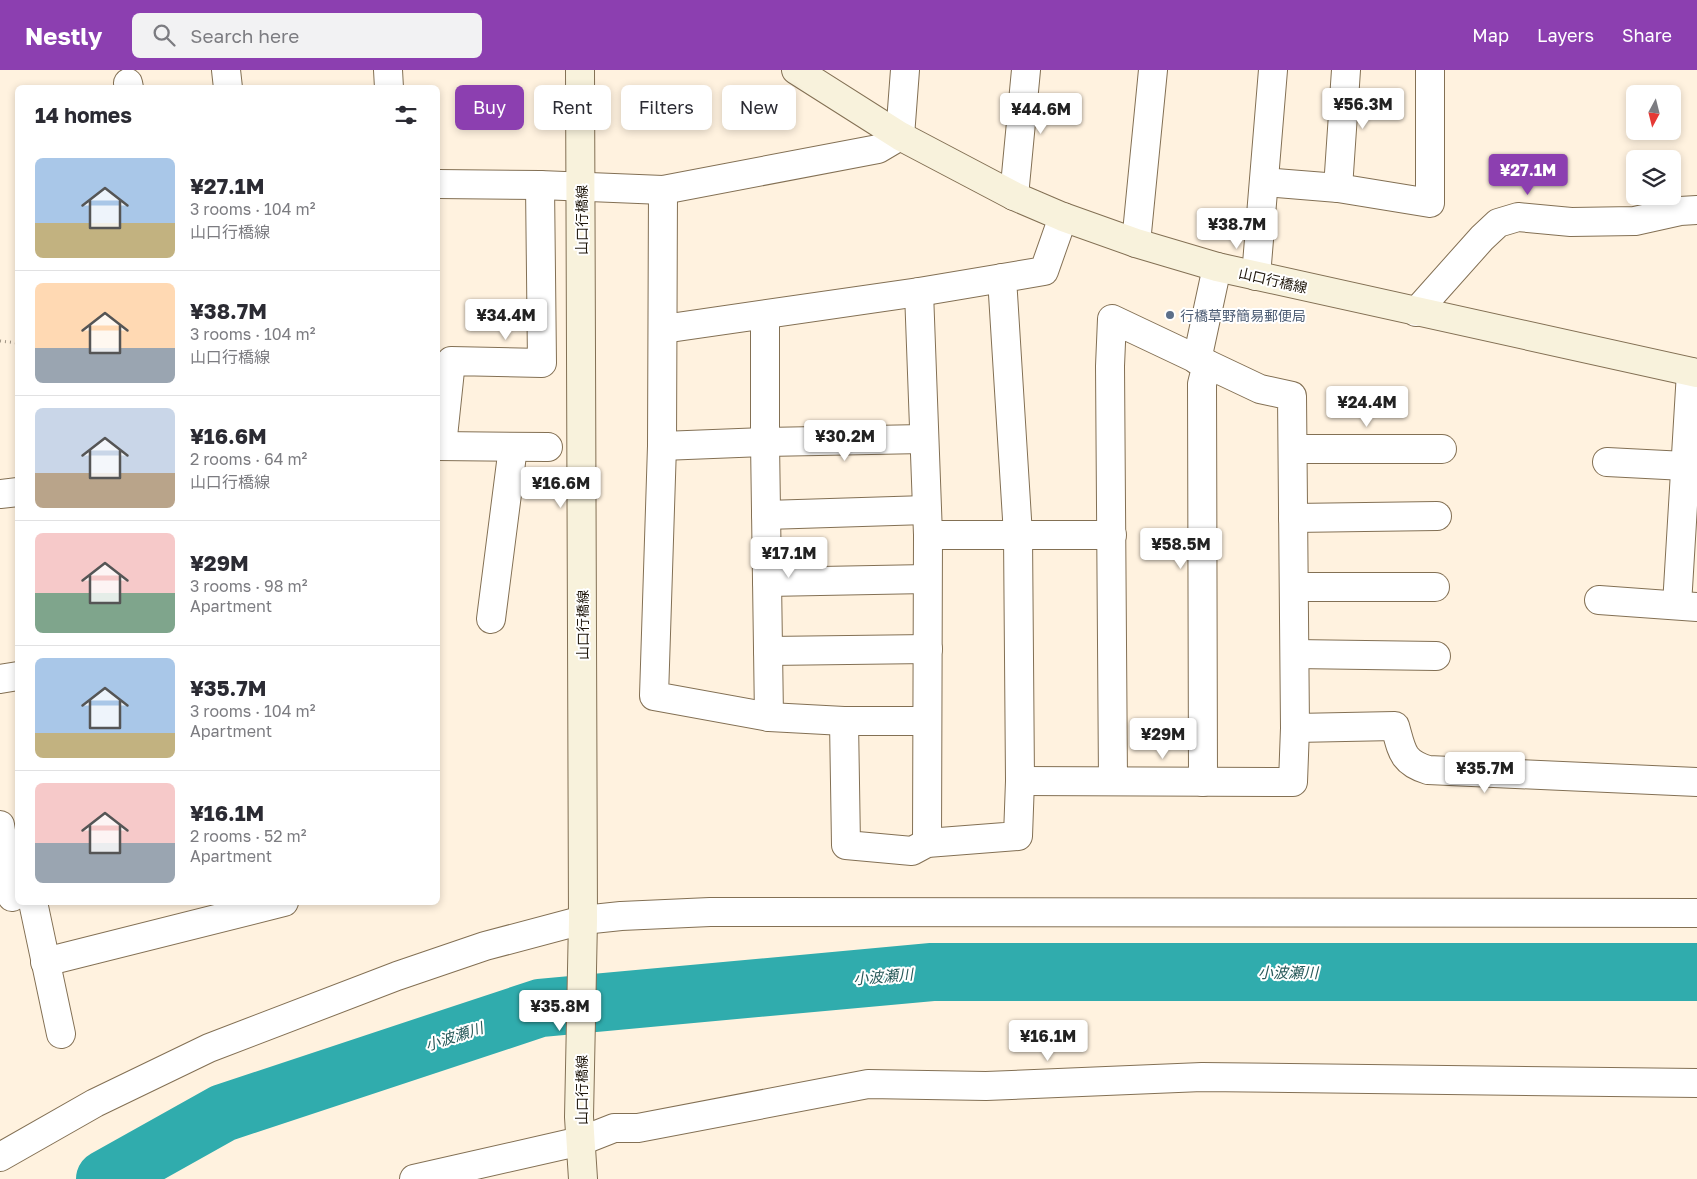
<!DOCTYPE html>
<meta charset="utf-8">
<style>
:root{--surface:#fff;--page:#f2f2f3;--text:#2b2b33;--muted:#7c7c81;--line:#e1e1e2;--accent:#8c3fb0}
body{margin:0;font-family:"Golos Text","Noto Sans JP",sans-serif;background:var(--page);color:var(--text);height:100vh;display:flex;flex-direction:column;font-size:19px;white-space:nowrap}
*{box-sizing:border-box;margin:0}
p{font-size:16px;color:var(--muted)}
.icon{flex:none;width:28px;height:28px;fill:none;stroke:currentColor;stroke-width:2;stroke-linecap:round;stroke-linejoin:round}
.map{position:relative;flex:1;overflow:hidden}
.drawer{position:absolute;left:15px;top:15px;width:425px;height:820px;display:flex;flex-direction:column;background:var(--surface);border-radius:8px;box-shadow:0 2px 8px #0003}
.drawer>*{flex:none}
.hud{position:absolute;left:455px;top:15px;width:475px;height:45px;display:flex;gap:10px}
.needle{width:32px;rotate:187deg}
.controls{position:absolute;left:1626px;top:15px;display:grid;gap:10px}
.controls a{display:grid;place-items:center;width:55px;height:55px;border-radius:8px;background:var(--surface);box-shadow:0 2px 8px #0003;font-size:25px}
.price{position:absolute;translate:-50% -42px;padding:0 11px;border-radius:5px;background:#fff;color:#222;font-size:16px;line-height:32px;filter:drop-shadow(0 1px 2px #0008)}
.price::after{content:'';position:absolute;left:50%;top:30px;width:15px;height:11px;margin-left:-8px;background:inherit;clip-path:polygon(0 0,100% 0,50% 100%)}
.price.active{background:var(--accent);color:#fff}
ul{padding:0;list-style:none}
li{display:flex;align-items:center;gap:15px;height:125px;padding:0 20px}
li+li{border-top:1px solid var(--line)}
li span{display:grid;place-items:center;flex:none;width:140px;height:100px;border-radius:8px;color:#555}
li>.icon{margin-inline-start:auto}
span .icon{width:60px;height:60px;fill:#fffc;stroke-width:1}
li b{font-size:21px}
h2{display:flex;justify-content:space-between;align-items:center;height:60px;padding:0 20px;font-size:21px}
.tag{padding:0 18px;border-radius:8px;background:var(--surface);box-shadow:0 2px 8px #0003;font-size:18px;line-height:45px}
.tag.active{background:var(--accent);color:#fff}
header{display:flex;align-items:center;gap:30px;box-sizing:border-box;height:70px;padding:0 25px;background:var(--accent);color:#fff}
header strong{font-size:24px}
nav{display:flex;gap:28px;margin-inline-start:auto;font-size:18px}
.search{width:350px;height:45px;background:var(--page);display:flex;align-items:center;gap:12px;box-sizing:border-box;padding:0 18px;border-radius:8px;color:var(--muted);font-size:19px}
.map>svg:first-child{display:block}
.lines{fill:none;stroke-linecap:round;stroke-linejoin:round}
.river{stroke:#30acad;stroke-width:58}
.minor-casing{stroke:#837054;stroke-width:30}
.secondary-casing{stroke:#837054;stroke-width:30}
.path{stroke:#a09585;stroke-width:3;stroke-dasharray:1 4;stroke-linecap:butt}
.minor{stroke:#fff;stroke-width:28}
.secondary{stroke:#f8f2dc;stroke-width:28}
.service-dot{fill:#5c6f8a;stroke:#fff;stroke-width:2}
.labels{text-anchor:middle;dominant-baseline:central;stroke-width:4;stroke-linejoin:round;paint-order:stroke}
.street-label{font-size:14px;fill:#1f170c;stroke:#fff}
.service-label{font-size:14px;fill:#4e5e75;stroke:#fff;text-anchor:start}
.water-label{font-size:15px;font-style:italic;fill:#285a5a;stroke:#fff}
</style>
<header>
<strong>Nestly</strong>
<div class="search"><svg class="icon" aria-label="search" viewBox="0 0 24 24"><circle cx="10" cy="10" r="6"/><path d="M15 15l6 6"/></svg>Search here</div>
<nav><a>Map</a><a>Layers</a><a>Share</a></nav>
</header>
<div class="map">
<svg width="1697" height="1109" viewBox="0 0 1697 1109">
<rect width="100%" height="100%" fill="#fff2df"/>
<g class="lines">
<polyline class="river" points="105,1109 223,1043 540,938 932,902 1697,902"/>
<g class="minor-casing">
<g id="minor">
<polyline points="226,0 228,18"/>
<polyline points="388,0 389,18"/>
<polyline points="128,13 129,18"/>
<polyline points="1264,112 1338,118 1430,133 1430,0"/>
<polyline points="438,114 540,115 663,120 878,79 900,66 905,0"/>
<polyline points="1338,118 1346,0"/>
<polyline points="663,120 662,376 654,626 769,647 844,651 927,651"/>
<polyline points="1014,126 1026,0"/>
<polyline points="1136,173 1153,0"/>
<polyline points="1256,206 1273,0"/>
<polyline points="919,222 928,465 927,773"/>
<polyline points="1416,242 1482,168 1498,153 1518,147 1571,152 1635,151 1680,141 1697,140"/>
<polyline points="765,246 765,372 769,647"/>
<polyline points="663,259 919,222 1044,201 1063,147"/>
<polyline points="1197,290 1217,197"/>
<polyline points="438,376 548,377"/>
<polyline points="442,376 451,291 542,293 540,115"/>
<polyline points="662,376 765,372 924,369"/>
<polyline points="1293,379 1442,379"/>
<polyline points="1607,392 1685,396"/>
<polyline points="0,424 18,422"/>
<polyline points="766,445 926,440"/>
<polyline points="1293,448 1437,446"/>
<polyline points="928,465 1112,465"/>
<polyline points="767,512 927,509"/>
<polyline points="1294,517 1435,517"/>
<polyline points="1599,530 1697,537"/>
<polyline points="1677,535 1691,302"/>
<polyline points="491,549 513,377"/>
<polyline points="768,581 928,579"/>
<polyline points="1295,584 1436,586"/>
<polyline points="0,609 18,606"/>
<polyline points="844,651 846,775 912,781 927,773 1018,766 1020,711 1018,465 1002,208"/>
<path d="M1295,658L1395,656C1402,681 1402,692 1428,700L1697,712"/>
<polyline points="1020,711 1293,712 1295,658 1292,326 1260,319 1112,249 1110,296 1113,711"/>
<polyline points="1203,712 1202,314 1207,294"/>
<polyline points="0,755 12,827"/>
<polyline points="33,832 61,964"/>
<polyline points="45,892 284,832"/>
<polyline points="0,1087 95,1033 209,978 397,906 485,876 583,850 621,846 710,842 1697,843"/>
<polyline points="414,1109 581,1071 614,1058 638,1058 868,1014 986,1016 1202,1007 1697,1013"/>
</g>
</g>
<g class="secondary-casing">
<g id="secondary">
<polyline points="580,0 583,850 579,1047 583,1109"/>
<polyline points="796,0 900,66 1014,126 1063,147 1136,173 1217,197 1697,303"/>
</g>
</g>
<polyline class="path" points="0,271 18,273"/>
<use href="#minor" class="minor"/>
<use href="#secondary" class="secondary"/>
</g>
<circle class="service-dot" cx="1170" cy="245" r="5"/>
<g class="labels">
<g class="street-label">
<text transform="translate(581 150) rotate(-90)">山口行橋線</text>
<text transform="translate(1273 210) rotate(13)">山口行橋線</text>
<text transform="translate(582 555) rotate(-90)">山口行橋線</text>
<text transform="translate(581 1020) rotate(-90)">山口行橋線</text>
</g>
<g class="service-label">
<text x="1180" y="245">行橋草野簡易郵便局</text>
</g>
<g class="water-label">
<text x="1288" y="902">小波瀬川</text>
<text transform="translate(883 906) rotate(-5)">小波瀬川</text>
<text transform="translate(454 966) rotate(-18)">小波瀬川</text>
</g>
</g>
</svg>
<div class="controls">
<a><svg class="needle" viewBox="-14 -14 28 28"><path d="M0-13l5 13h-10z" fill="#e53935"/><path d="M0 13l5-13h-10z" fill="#7c7c81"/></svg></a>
<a><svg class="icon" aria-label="layers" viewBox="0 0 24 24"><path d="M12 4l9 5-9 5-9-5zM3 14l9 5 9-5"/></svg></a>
</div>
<b class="price" style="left:1363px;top:60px">¥56.3M</b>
<b class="price" style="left:1041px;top:65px">¥44.6M</b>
<b class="price active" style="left:1528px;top:126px">¥27.1M</b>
<b class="price" style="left:1237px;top:180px">¥38.7M</b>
<b class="price" style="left:506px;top:271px">¥34.4M</b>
<b class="price" style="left:1367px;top:358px">¥24.4M</b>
<b class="price" style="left:845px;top:392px">¥30.2M</b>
<b class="price" style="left:561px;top:439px">¥16.6M</b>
<b class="price" style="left:1181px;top:500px">¥58.5M</b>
<b class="price" style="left:789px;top:509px">¥17.1M</b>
<b class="price" style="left:1163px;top:690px">¥29M</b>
<b class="price" style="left:1485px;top:724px">¥35.7M</b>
<b class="price" style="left:560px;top:962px">¥35.8M</b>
<b class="price" style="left:1048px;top:992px">¥16.1M</b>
<div class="hud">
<a class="tag active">Buy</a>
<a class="tag">Rent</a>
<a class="tag">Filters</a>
<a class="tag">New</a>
</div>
<section class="drawer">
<h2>14 homes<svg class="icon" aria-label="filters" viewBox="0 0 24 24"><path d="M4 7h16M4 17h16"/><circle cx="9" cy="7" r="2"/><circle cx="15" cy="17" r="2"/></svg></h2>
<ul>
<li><span style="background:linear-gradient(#a9c7e8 65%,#c2b280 0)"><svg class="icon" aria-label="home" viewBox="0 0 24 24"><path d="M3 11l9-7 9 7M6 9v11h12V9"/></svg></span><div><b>¥27.1M</b><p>3 rooms · 104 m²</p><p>山口行橋線</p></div></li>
<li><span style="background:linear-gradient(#ffd9b3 65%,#9aa5b1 0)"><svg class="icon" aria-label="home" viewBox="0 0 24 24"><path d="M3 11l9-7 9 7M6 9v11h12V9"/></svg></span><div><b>¥38.7M</b><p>3 rooms · 104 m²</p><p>山口行橋線</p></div></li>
<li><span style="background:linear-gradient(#c9d6e8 65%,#b9a48a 0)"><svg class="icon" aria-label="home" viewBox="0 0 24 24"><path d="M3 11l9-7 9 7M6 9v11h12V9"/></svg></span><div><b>¥16.6M</b><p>2 rooms · 64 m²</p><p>山口行橋線</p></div></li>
<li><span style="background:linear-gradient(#f6c9c9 60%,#7fa58c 0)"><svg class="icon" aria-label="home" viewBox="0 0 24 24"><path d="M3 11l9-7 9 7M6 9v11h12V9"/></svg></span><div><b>¥29M</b><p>3 rooms · 98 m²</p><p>Apartment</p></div></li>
<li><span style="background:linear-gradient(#a9c7e8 75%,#c2b280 0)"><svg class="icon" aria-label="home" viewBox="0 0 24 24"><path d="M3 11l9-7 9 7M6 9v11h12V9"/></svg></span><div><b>¥35.7M</b><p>3 rooms · 104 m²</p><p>Apartment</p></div></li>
<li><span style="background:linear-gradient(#f6c9c9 60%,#9aa5b1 0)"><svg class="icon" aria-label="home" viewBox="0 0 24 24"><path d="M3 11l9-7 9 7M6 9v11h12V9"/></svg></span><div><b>¥16.1M</b><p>2 rooms · 52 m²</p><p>Apartment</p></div></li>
</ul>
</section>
</div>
